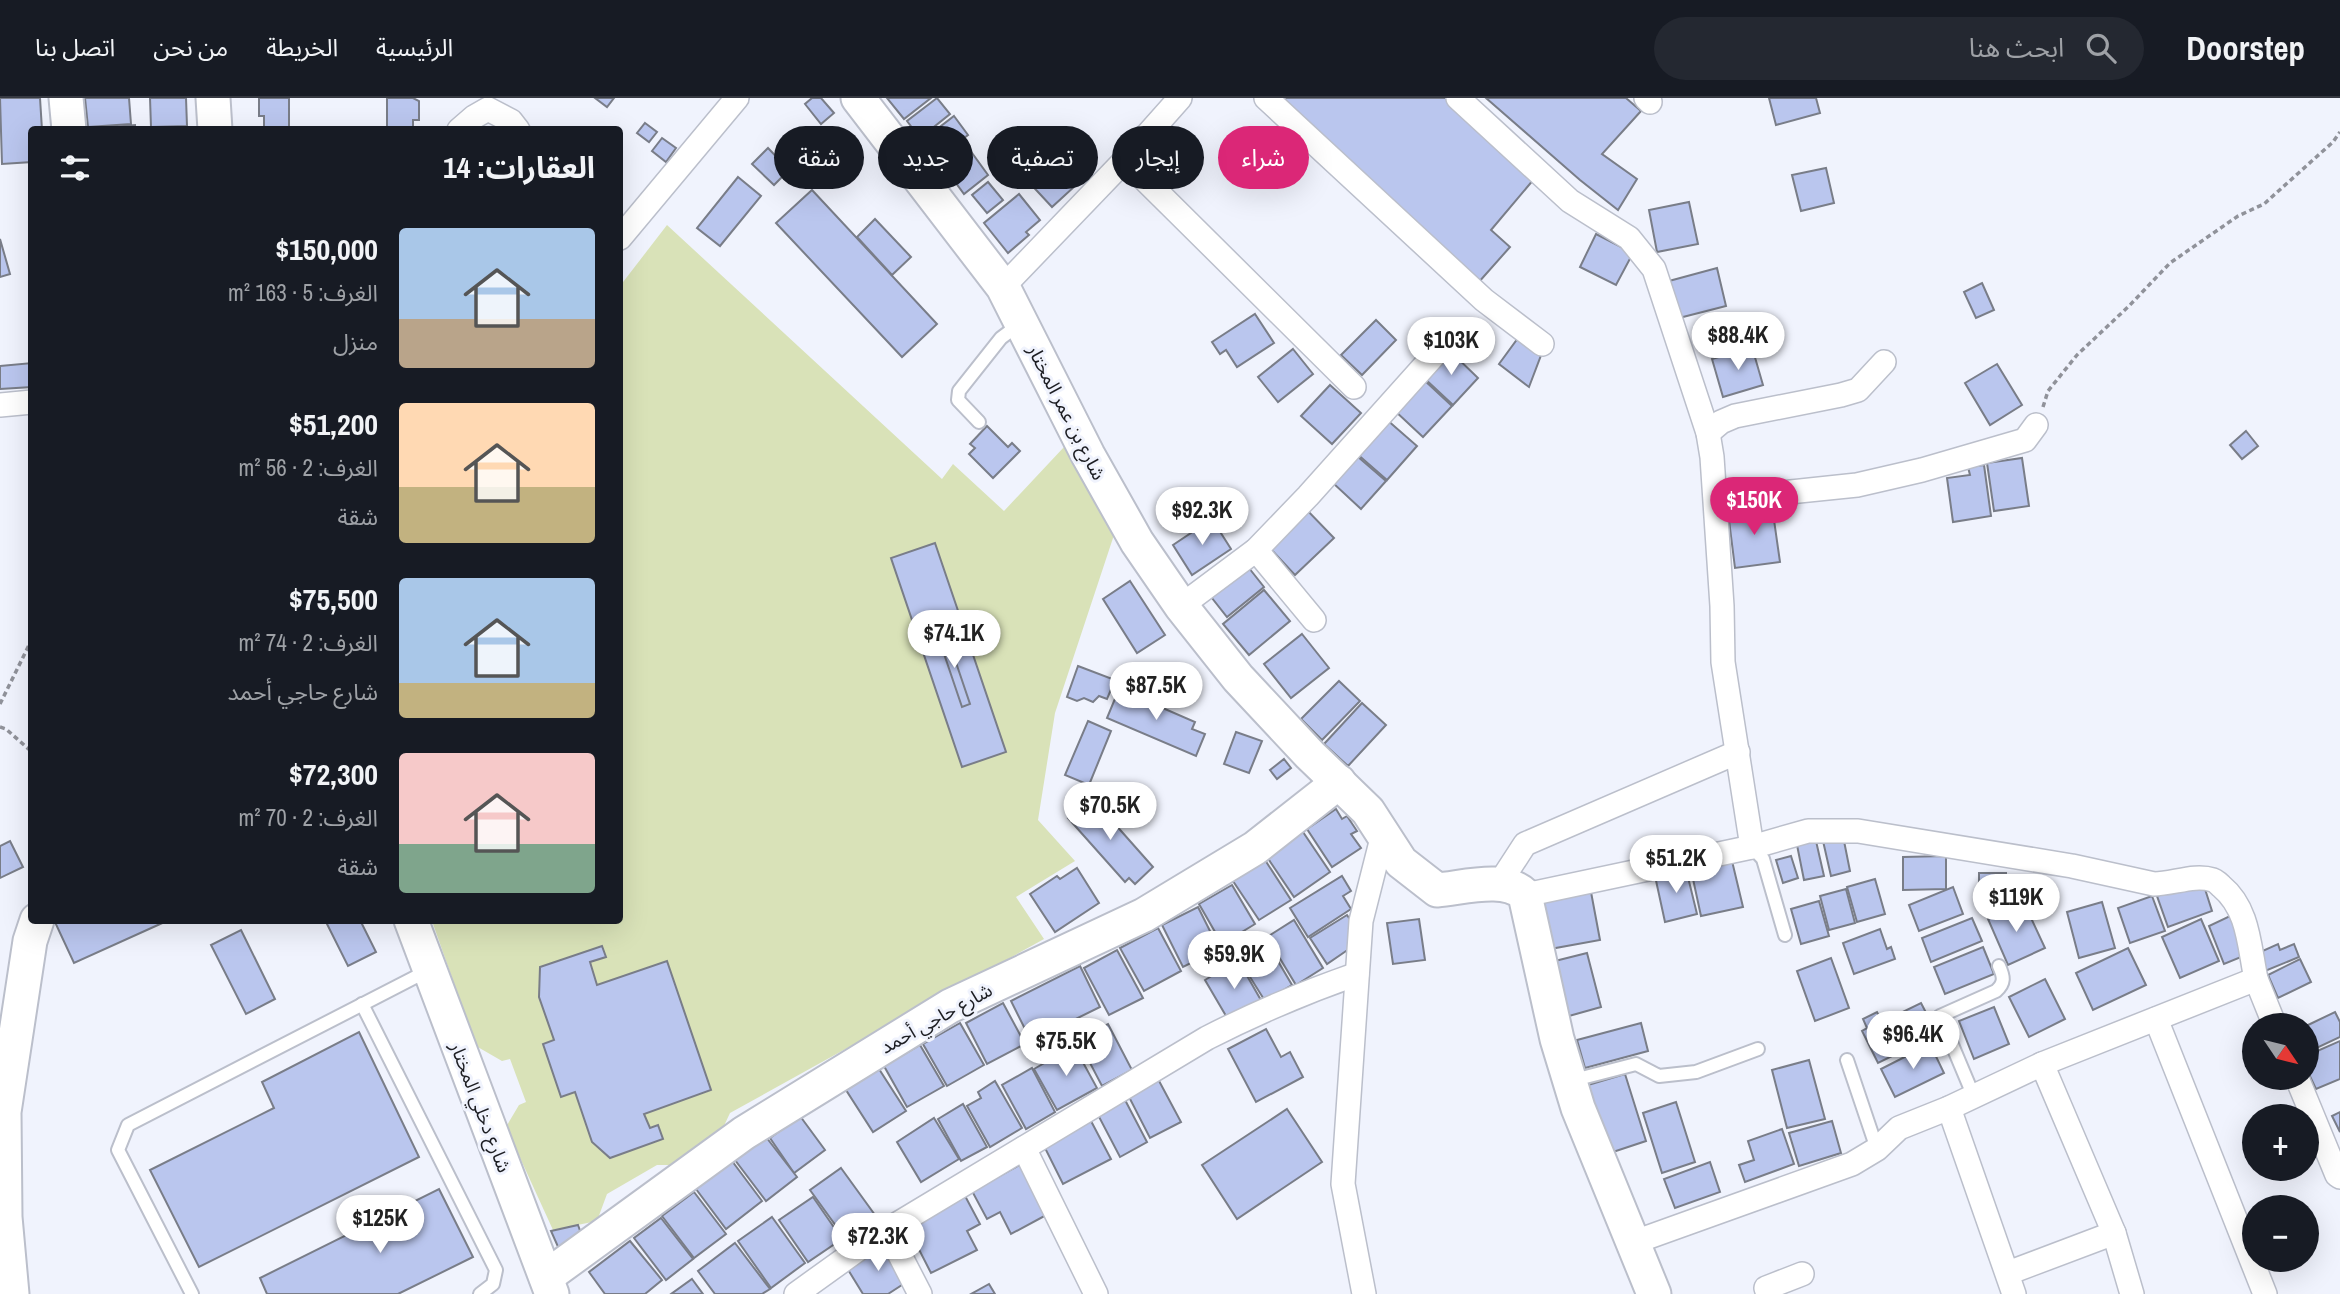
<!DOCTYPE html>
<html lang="ar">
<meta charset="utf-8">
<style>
:root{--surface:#171b24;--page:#242831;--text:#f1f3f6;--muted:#9ea1a6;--line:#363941;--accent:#db2777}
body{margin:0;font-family:"Archivo Narrow","Noto Sans Arabic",sans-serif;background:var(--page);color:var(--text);direction:rtl;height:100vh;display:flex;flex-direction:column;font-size:26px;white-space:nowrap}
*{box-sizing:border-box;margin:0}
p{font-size:23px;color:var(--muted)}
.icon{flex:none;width:38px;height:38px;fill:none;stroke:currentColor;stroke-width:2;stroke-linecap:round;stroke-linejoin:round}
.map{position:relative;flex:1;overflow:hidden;direction:ltr}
.panel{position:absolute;left:28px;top:28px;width:595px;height:798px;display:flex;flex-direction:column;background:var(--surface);border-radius:7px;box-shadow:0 7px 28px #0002;direction:rtl}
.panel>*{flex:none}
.guide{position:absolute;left:644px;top:28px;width:665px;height:63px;direction:rtl;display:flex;gap:14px}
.needle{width:46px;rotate:125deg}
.tools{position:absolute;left:2242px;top:915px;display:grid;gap:14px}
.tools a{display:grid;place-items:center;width:77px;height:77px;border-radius:50%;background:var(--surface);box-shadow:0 7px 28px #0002;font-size:35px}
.price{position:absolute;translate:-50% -60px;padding:0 16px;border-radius:24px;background:#fff;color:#222;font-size:23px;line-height:46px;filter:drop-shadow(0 2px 4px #0008)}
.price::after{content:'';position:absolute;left:50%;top:42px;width:21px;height:16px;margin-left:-10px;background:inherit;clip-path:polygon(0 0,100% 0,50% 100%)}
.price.current{background:var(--accent);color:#fff}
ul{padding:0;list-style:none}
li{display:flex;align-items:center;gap:21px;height:175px;padding:0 28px}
li span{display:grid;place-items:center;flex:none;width:196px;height:140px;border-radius:7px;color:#555}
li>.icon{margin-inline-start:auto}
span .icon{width:84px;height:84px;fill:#fffc;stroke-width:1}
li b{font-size:30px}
h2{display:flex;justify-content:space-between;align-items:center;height:84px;padding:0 28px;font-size:30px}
.pill{padding:0 24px;border-radius:32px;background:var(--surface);box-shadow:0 7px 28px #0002;font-size:24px;line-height:63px}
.pill.current{background:var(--accent);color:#fff}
header{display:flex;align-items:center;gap:42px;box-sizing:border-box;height:98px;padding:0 35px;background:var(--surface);border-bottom:2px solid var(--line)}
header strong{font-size:33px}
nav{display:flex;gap:38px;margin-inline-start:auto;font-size:24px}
.search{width:490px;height:63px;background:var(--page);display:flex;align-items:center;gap:18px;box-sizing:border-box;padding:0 24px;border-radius:38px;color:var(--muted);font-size:26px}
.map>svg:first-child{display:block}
.green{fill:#d9e2b8}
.building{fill:#bac6ee;stroke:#797d88;stroke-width:2}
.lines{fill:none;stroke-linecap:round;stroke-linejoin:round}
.lane-casing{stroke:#bbbfcb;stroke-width:16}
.street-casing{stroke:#bbbfcb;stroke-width:26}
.secondary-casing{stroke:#bbbfcb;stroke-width:37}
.path{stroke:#90929a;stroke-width:3.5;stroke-dasharray:5 3.5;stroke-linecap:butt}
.lane{stroke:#fff;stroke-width:12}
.street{stroke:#fff;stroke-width:23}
.secondary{stroke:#fff;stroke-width:33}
.labels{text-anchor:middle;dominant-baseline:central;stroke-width:6;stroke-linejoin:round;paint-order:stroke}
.street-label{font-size:19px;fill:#1c1d22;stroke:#f0f3fd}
</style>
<header>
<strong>Doorstep</strong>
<div class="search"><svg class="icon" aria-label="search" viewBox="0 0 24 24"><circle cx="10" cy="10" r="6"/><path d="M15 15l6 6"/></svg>ابحث هنا</div>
<nav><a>الرئيسية</a><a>الخريطة</a><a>من نحن</a><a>اتصل بنا</a></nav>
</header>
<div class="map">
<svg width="2340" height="1196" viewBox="0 0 2340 1196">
<rect width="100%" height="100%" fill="#f0f3fd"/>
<polygon class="green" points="667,127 942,381 953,366 1004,413 1064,349 1115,434 1055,615 1038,722 1075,763 1016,799 1044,841 730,1015 722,1032 670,1067 657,1067 607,1096 597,1123 553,1132 506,1029 519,1007 526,1004 510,961 502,963 476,948 432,823 620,822 620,188"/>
<g class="building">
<polygon points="0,0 40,0 42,32 32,32 32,64 2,66"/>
<polygon points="85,0 129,0 131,26 88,29"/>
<polygon points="150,0 186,0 187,28 151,29"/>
<polygon points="259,0 289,0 289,32 264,32 264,18 259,18"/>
<polygon points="387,0 413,0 419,3 419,22 413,22 413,32 387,32"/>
<polygon points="595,0 614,0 607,9"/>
<polygon points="812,0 821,0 834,15 821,26 805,6"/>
<polygon points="887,0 931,0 904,21"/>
<polygon points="937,0 950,16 920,40 907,23"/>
<polygon points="1283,0 1447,0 1534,81 1491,132 1510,149 1478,185"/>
<polygon points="1486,0 1626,0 1641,13 1602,56 1637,81 1618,112 1580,82"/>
<polygon points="1769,0 1816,0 1820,15 1776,27"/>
<polygon points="954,18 968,37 937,60 923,42"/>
<polygon points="645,25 657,34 649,44 637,35"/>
<polygon points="135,27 135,32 88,32 88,31"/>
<polygon points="662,40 676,50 666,64 652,53"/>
<polygon points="967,48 988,77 964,96 942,66"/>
<polygon points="768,50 789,72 774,87 752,66"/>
<polygon points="1048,59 1075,88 1052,109 1025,80"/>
<polygon points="1826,70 1834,105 1801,113 1792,77"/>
<polygon points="738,79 761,98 720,148 697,130"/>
<polygon points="988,84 1003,102 987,115 972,97"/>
<polygon points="812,92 937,226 902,259 776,125"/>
<polygon points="1019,96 1040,122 1026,134 1029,137 1008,155 984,125"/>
<polygon points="1689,104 1698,146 1657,154 1649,112"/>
<polygon points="875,121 911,159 892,177 857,139"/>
<polygon points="1596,136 1633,155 1616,187 1580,169"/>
<polygon points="0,141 10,176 0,179"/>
<polygon points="1717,170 1726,208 1679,220 1669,183"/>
<polygon points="1982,185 1994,212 1976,220 1964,194"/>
<polygon points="1255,216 1274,245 1237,269 1226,252 1220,256 1212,244"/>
<polygon points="1376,222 1396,242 1362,277 1341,257"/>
<polygon points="1521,236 1543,252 1529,289 1499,266"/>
<polygon points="1752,249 1763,287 1723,299 1712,261"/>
<polygon points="1293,251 1313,276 1278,304 1258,279"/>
<polygon points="1449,252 1478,280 1453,307 1423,279"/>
<polygon points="32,265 32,289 0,291 0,268"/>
<polygon points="1997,266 2022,307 1990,327 1965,285"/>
<polygon points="1423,281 1452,308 1423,339 1394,312"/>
<polygon points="1330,287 1361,315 1332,346 1301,318"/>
<polygon points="1386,321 1417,348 1387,382 1356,355"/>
<polygon points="987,328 1008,349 1012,345 1020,353 993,380 969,356 975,350 970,346"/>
<polygon points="2246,333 2258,348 2242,361 2230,347"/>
<polygon points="1357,358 1386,383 1361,411 1333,385"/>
<polygon points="2022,360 2029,408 1994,413 1987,365"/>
<polygon points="1984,367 1991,418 1953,424 1947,380 1970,377 1968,369"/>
<polygon points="1772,408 1780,464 1735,470 1728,414"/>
<polygon points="1304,409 1334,440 1295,477 1266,446"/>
<polygon points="1212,421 1231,451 1192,477 1173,447"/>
<polygon points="935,445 1006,654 962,669 891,460"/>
<polygon points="1245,465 1264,489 1227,519 1208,495"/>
<polygon points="1130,483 1165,537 1137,555 1103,501"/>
<polygon points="1264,492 1290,523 1249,557 1223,526"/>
<polygon points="946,535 970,606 962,609 938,538"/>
<polygon points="1302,536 1329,570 1291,600 1264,566"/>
<polygon points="1078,568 1115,582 1107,601 1099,598 1093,604 1084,600 1077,603 1067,599"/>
<polygon points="1339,583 1360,603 1322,642 1301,621"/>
<polygon points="1119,591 1195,624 1192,631 1205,636 1196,658 1107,620"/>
<polygon points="1362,605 1386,627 1348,668 1324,646"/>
<polygon points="1088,623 1111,633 1089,687 1065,677"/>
<polygon points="1236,634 1262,643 1249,675 1224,666"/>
<polygon points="1284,661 1291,670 1277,681 1270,672"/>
<polygon points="1091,699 1153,769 1135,786 1129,780 1125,784 1068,720"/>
<polygon points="1336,711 1342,721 1347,718 1357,733 1351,736 1361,750 1332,769 1307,731"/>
<polygon points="1303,734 1330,774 1294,799 1267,759"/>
<polygon points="1843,738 1850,773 1831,778 1823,743"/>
<polygon points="10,743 23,769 0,780 0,748"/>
<polygon points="1816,743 1824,778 1804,782 1797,747"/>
<polygon points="1791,758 1798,780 1783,785 1776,762"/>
<polygon points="1946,758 1946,791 1903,792 1903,759"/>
<polygon points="1265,762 1291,802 1259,822 1233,783"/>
<polygon points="1732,763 1743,809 1701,818 1693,781 1706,778 1704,769"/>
<polygon points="1077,770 1099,805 1055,834 1030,796 1057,778 1060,781"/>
<polygon points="1686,771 1697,816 1665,824 1655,778"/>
<rect x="1979" y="775" width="27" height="15"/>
<polygon points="1342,778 1351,793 1343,798 1351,811 1308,839 1290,810"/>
<polygon points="1875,781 1885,816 1857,824 1847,789"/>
<polygon points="1232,787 1255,826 1222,846 1199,806"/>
<polygon points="2187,787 2205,791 2212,813 2168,829 2157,798"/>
<polygon points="1953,789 1963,816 1919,833 1909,807"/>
<polygon points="1846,791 1855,825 1829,832 1820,798"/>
<polygon points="1591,794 1600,842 1550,851 1541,803"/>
<polygon points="2152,798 2165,833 2130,845 2118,810"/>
<polygon points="1819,803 1829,838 1801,846 1791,811"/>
<polygon points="2102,804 2115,850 2079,860 2067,814"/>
<polygon points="2024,805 2045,850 2008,867 1988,821"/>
<polygon points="1198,809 1219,851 1183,869 1162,827"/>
<polygon points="1347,817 1353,826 1349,851 1327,866 1310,840"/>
<polygon points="2230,818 2246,857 2224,866 2209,828"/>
<polygon points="1972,820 1982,843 1931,864 1922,840"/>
<polygon points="1419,821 1425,862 1393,866 1387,825"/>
<polygon points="2201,821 2219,863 2180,880 2162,839"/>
<polygon points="54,822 169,822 74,865"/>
<polygon points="325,822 360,822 376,854 348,868"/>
<polygon points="1294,822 1323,870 1296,887 1267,839"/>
<polygon points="1158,830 1181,873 1144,893 1120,850"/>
<polygon points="1880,831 1887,851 1891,849 1895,861 1854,876 1843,845"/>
<polygon points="241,832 275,901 246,916 211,847"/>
<polygon points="1268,846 1292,887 1265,903 1240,863"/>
<polygon points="2278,846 2280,852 2294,846 2299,859 2265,873 2258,855"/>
<polygon points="602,848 606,859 590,864 597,887 667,863 711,992 644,1016 650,1030 658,1027 663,1041 610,1060 592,1044 575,994 561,999 543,946 554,942 539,899 540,869"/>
<polygon points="1983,849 1994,876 1945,896 1934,869"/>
<polygon points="2128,850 2146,887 2093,912 2076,875"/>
<polygon points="1117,852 1143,900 1109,917 1084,870"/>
<polygon points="1587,855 1601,909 1569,918 1555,863"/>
<polygon points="1831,860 1849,910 1815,923 1797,873"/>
<polygon points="2300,861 2311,884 2278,900 2268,877"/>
<polygon points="1238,862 1262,904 1229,923 1205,882"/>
<polygon points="1080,868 1100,909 1031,943 1011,903"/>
<polygon points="2045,881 2065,921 2029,939 2009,899"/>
<polygon points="1003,905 1025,946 987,966 966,925"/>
<polygon points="1921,905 1937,936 1878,965 1862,933 1867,930 1863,921 1877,914 1882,924"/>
<polygon points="1994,909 2009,946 1974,961 1959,923"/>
<polygon points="2335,914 2340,924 2340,939 2306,955 2306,928"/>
<polygon points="960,925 984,967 947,988 923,946"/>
<polygon points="1641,925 1648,953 1585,970 1577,942"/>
<polygon points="1108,926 1132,972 1102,988 1078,942"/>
<polygon points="1266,931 1281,959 1290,954 1303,979 1256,1004 1228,951"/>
<polygon points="359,934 419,1059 199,1169 150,1072 274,1010 262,984"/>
<polygon points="2340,943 2340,981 2316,991 2306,970 2306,958"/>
<polygon points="1930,946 1944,975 1895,999 1881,971"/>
<polygon points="920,947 944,988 907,1009 884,968"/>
<polygon points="1074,948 1097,990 1057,1012 1034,971"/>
<polygon points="1809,962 1825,1021 1787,1030 1772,972"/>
<polygon points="1032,970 1055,1014 1026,1031 1002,987"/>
<polygon points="879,971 906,1013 873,1034 846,992"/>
<polygon points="1625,976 1646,1043 1610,1055 1588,987"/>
<polygon points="1158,981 1181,1024 1150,1040 1128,997"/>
<polygon points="995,983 1022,1030 990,1049 967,1008 981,1000 978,994"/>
<polygon points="1124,1000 1147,1044 1120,1059 1097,1015"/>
<polygon points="1676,1004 1695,1064 1662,1075 1643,1015"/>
<polygon points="963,1006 987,1049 961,1063 938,1021"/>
<polygon points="1287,1011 1322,1064 1237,1121 1202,1067"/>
<polygon points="2340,1014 2340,1034 2332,1018"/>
<polygon points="800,1018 825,1052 794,1075 770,1040"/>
<polygon points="934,1020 959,1061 921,1084 897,1044"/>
<polygon points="1091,1023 1111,1061 1063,1086 1044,1048"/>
<polygon points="1832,1023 1841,1055 1799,1068 1789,1035"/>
<polygon points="1782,1031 1794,1066 1745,1084 1739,1067 1754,1062 1748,1043"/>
<polygon points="766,1039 797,1079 766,1103 735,1062"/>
<polygon points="732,1063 762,1103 726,1131 696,1091"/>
<polygon points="1710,1064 1720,1094 1675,1110 1664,1081"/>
<polygon points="1023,1065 1050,1115 1011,1136 1000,1114 987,1121 972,1093"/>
<polygon points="841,1070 875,1117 844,1139 810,1092"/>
<polygon points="439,1091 473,1159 398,1196 267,1196 260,1180"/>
<polygon points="694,1094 726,1136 694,1160 662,1118"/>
<polygon points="964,1096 980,1126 967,1133 977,1152 931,1175 906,1126"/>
<polygon points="813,1099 842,1141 808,1164 779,1122"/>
<polygon points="772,1119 805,1165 771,1190 738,1143"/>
<polygon points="661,1120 693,1161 666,1182 634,1140"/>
<polygon points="578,1127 583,1141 559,1151 551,1133"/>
<polygon points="630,1143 662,1182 645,1196 605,1196 589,1174"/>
<polygon points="735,1145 770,1191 762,1196 715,1196 698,1173"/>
<polygon points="884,1147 908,1183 888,1196 863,1196 847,1170"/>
<polygon points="692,1181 703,1196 671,1196"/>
<polygon points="989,1186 995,1196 971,1196"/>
</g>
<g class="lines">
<g class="lane-casing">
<g id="lane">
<polyline points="979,324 958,302 959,293 1001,240 1021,225"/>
<polyline points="1752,749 1763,761 1785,837"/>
<polyline points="362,906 496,1172 493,1186 480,1196"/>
<polyline points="1847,962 1877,1051"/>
<polyline points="1570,983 1636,966 1659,978 1696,974 1758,951"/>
<path d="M1974,999L1940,918L1996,893C2005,885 2004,879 1999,868"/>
<polyline points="192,1196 118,1052 128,1027 429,872"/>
</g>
</g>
<g class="street-casing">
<g id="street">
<polyline points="1266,0 1484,202 1542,246"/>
<polyline points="1458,0 1570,103 1629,140 1654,171 1708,335 1712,359 1722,508 1723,564 1752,749"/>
<polyline points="1646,0 1650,4"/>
<polyline points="459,32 474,19 488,11 511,23 518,32"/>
<polyline points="1125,62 1354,289"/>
<polyline points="620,140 737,0"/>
<polyline points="1003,189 1125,62 1180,0"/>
<polyline points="0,307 32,304"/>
<polyline points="1708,335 1721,324 1735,318 1841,297 1858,292 1884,264"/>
<polyline points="1715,396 1771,396 1857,387 1922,372 2025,342 2036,327"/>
<polyline points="1256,452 1314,522"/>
<polyline points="1181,508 1256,452 1308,398 1445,245"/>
<polyline points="1499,786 1525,746 1738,654"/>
<path d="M1525,797L1752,749L1808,733H1858L2072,768L2154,786C2173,786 2194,776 2213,782C2215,782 2220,787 2221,788C2249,811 2249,848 2256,881"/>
<polyline points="2156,921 2265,1196"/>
<polyline points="2042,966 2114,1135 2132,1196"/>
<polyline points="2297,980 2337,1077 2340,1079"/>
<polyline points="1949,1010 2014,1196"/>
<polyline points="1024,1050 1096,1196"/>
<polyline points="887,1132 920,1196"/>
<polyline points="1632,1145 1852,1066 1877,1051 1899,1030 1949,1010 2042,966 2256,881 2275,928"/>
<polyline points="2008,1175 2114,1135"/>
<path d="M796,1196L874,1140L1207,940C1256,915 1305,894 1357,876"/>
<polyline points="1364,1196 1343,1086 1361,823 1383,736"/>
<polyline points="1768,1196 1766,1190 1802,1176"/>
</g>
</g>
<g class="secondary-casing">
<g id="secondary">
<polyline points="66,0 69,32"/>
<polyline points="213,0 215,32"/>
<path d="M858,0L1003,189L1088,357L1137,444L1181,508L1238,580L1310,657L1368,713L1401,764L1437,792C1463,790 1505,777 1525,797L1557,941L1578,1010L1654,1196"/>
<polyline points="411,822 552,1196"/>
<polyline points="546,1179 744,1035 950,908 1144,817 1255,750 1339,684"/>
<polyline points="12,1196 5,1119 4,1014 30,843 37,822"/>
</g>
</g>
<g class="path">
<polyline points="2043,309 2048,293 2077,257 2129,208 2170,165 2238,118 2264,106 2333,44 2340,34"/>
<polyline points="0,606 32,541"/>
<polyline points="0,629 6,631 32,654"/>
</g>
<use href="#lane" class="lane"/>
<use href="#street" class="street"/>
<use href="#secondary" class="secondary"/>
</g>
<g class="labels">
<g class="street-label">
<text transform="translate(1067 314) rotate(63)">شارع بن عمر المختار</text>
<text transform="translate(936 920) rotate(-29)">شارع حاجي أحمد</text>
<text transform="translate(481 1009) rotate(69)">شارع دخلي المختار</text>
</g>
</g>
</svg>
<div class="tools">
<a><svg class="needle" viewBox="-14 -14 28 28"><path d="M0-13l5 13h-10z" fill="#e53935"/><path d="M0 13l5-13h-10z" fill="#9ea1a6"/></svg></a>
<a>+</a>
<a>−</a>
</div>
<b class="price" style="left:1738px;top:274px">$88.4K</b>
<b class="price" style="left:1451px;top:279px">$103K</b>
<b class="price current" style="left:1754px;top:439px">$150K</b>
<b class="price" style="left:1202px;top:449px">$92.3K</b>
<b class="price" style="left:954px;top:572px">$74.1K</b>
<b class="price" style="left:1156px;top:624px">$87.5K</b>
<b class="price" style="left:1110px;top:744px">$70.5K</b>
<b class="price" style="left:1676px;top:797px">$51.2K</b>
<b class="price" style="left:2016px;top:836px">$119K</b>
<b class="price" style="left:1234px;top:893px">$59.9K</b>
<b class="price" style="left:1913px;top:973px">$96.4K</b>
<b class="price" style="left:1066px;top:980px">$75.5K</b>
<b class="price" style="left:380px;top:1157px">$125K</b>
<b class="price" style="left:878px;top:1175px">$72.3K</b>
<div class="guide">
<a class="pill current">شراء</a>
<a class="pill">إيجار</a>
<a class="pill">تصفية</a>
<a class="pill">جديد</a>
<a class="pill">شقة</a>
</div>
<section class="panel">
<h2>العقارات: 14<svg class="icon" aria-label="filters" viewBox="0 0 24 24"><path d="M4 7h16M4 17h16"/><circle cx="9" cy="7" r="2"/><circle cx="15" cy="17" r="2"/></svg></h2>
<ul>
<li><span style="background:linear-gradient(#a9c7e8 65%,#b9a48a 0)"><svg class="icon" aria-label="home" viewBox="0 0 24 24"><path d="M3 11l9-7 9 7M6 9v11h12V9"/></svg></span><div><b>$150,000</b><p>الغرف: 5 · 163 m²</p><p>منزل</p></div></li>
<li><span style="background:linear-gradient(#ffd9b3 60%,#c2b280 0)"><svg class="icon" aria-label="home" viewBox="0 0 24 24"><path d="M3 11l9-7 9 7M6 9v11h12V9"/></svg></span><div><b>$51,200</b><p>الغرف: 2 · 56 m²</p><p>شقة</p></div></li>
<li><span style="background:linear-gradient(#a9c7e8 75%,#c2b280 0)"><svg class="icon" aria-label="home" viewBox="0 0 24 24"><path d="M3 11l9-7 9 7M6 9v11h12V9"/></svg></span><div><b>$75,500</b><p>الغرف: 2 · 74 m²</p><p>شارع حاجي أحمد</p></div></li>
<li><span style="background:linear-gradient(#f6c9c9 65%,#7fa58c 0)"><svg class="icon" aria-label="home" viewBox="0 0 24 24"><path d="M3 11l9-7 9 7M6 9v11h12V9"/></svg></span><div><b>$72,300</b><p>الغرف: 2 · 70 m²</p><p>شقة</p></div></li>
</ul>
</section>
</div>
